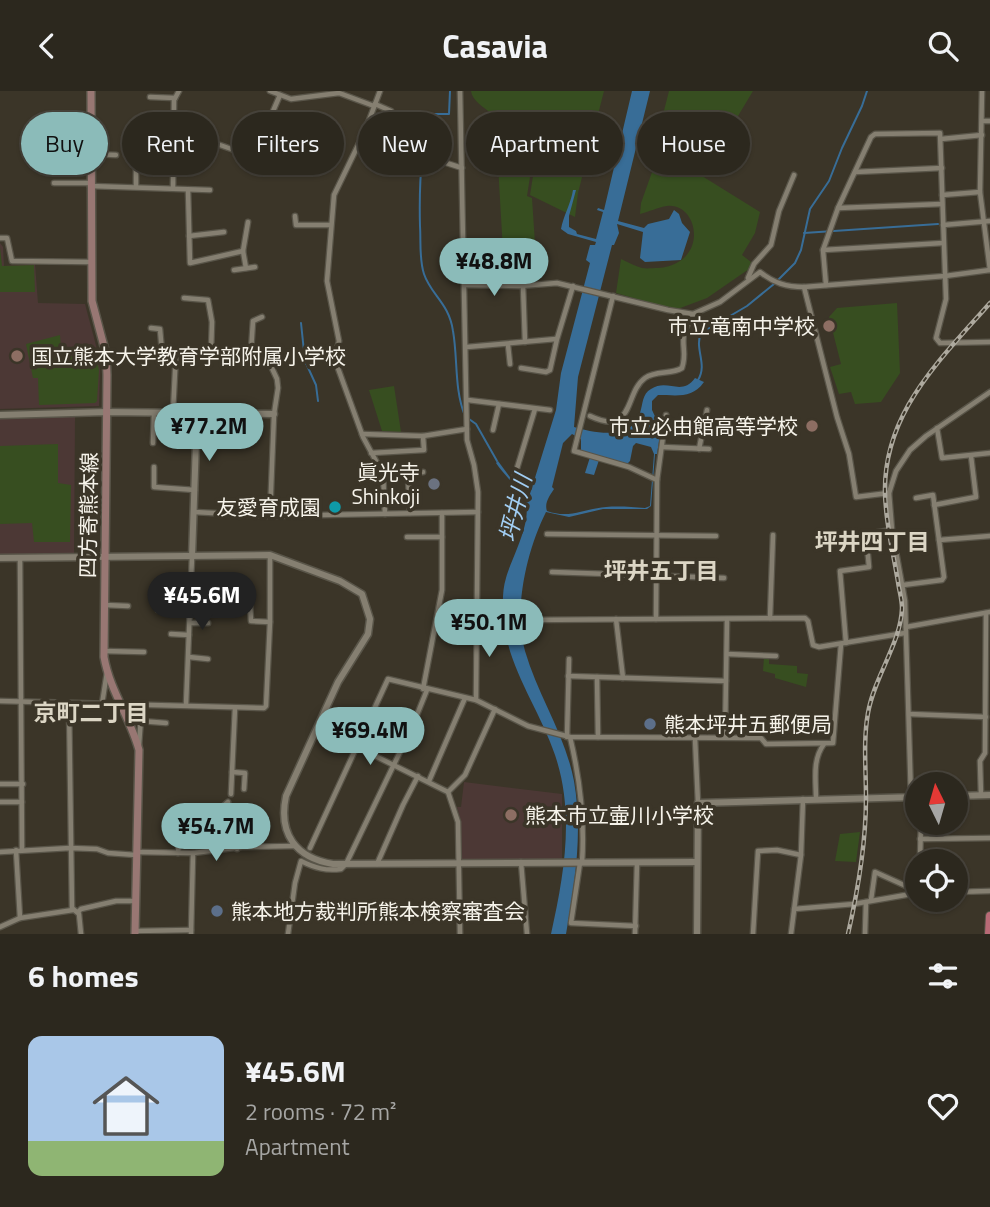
<!DOCTYPE html>
<meta charset="utf-8">
<style>
:root{--surface:#2c281e;--page:#38342b;--text:#f1f3f6;--muted:#a6a6a4;--line:#48443c;--accent:#8bbbb9}
body{margin:0;font-family:"Titillium Web","Noto Sans JP",sans-serif;background:var(--page);color:var(--text);height:100vh;display:flex;flex-direction:column;font-size:26px;white-space:nowrap}
*{box-sizing:border-box;margin:0}
p{font-size:23px;color:var(--muted)}
.icon{flex:none;width:38px;height:38px;fill:none;stroke:currentColor;stroke-width:2;stroke-linecap:round;stroke-linejoin:round}
.map{position:relative;height:843px;overflow:hidden}
.panel{display:flex;flex-direction:column;background:var(--surface);flex:1}
.panel>*{flex:none}
.hud{position:absolute;left:21px;top:21px;width:948px;height:63px;display:flex;gap:14px}
.needle{width:46px;rotate:355deg}
.controls{position:absolute;left:905px;top:681px;display:grid;gap:14px}
.controls a{display:grid;place-items:center;width:63px;height:63px;border-radius:50%;background:var(--surface);box-shadow:0 2px 5px #0004,0 0 0 2px var(--line);font-size:35px}
.price{position:absolute;translate:-50% -60px;padding:0 16px;border-radius:24px;background:var(--accent);color:#111;font-size:23px;line-height:46px;filter:drop-shadow(0 2px 4px #0008)}
.price::after{content:'';position:absolute;left:50%;top:42px;width:21px;height:16px;margin-left:-10px;background:inherit;clip-path:polygon(0 0,100% 0,50% 100%)}
.price.active{background:#222;color:#fff}
ul{padding:0;list-style:none}
li{display:flex;align-items:center;gap:21px;height:175px;padding:0 28px}
li span{display:grid;place-items:center;flex:none;width:196px;height:140px;border-radius:14px;color:#555}
li>.icon{margin-inline-start:auto}
span .icon{width:84px;height:84px;fill:#fffc;stroke-width:1}
li b{font-size:30px}
h2{display:flex;justify-content:space-between;align-items:center;height:84px;padding:0 28px;font-size:30px}
.pill{padding:0 24px;border-radius:32px;background:var(--surface);box-shadow:0 2px 5px #0004,0 0 0 2px var(--line);font-size:24px;line-height:63px}
.pill.active{background:var(--accent);color:#111}
header{display:flex;justify-content:space-between;align-items:center;height:91px;padding:0 28px;background:var(--surface);font-size:32px;font-weight:700}
.map>svg:first-child{display:block}
.education{fill:#4c3835}
.green{fill:#374e20}
.water{fill:#386d97;fill-rule:evenodd}
.lines{fill:none;stroke-linecap:round;stroke-linejoin:round}
.stream{stroke:#386d97;stroke-width:2}
.minor-casing{stroke:#595549;stroke-width:7}
.tertiary-casing{stroke:#595549;stroke-width:9}
.secondary-casing{stroke:#595549;stroke-width:10}
.trunk-casing{stroke:#595549;stroke-width:10}
.minor{stroke:#857f71;stroke-width:4.5}
.tertiary{stroke:#857f71;stroke-width:6}
.secondary{stroke:#987773;stroke-width:7}
.trunk{stroke:#b96a76;stroke-width:8}
.rail-casing{stroke:#ada99e;stroke-width:4.5}
.rail{stroke:#3b3528;stroke-width:2;stroke-dasharray:5;stroke-linecap:butt}
.education-dot{fill:#8d6e63;stroke:#3b3528;stroke-width:2.5}
.worship-dot{fill:#6b7280;stroke:#3b3528;stroke-width:2.5}
.culture-dot{fill:#0f9aa8;stroke:#3b3528;stroke-width:2.5}
.service-dot{fill:#5c6f8a;stroke:#3b3528;stroke-width:2.5}
.labels{text-anchor:middle;dominant-baseline:central;stroke-width:7;stroke-linejoin:round;paint-order:stroke}
.poi-label{font-size:21px;fill:#f6f3ea;stroke:#3b3528;text-anchor:end}
.street-label{font-size:21px;fill:#f6f3ea;stroke:#3b3528}
.water-label{font-size:23px;font-style:italic;fill:#a1cdf2;stroke:#3b3528}
.neighbourhood-label{font-size:23px;font-weight:bold;fill:#dcd6c5;stroke:#3b3528}
</style>
<header><svg class="icon" aria-label="back" viewBox="0 0 24 24"><path d="M15 5l-7 7 7 7"/></svg>Casavia<svg class="icon" aria-label="search" viewBox="0 0 24 24"><circle cx="10" cy="10" r="6"/><path d="M15 15l6 6"/></svg></header>
<div class="map">
<svg width="990" height="843" viewBox="0 0 990 843">
<rect width="100%" height="100%" fill="#3b3528"/>
<g class="education">
<polygon points="0,152 3,156 4,175 35,173 38,212 85,213 98,262 100,279 99,315 0,318"/>
<polygon points="49,325 75,326 74,463 0,463 0,328"/>
<polygon points="464,691 562,703 562,769 461,768 461,730 457,716 461,716"/>
</g>
<g class="green">
<path d="M471,0H604L578,102L575,126L530,104L533,85L528,52L514,45L494,56L492,23C485,17 472,10 471,0Z"/>
<path d="M669,0H753L702,85L760,121L755,142L742,164L751,171L749,178L707,207L675,219L616,202L621,168C628,171 635,175 642,177C647,178 653,177 658,177C710,173 699,111 667,115C658,116 649,121 640,123L641,112L656,70L658,43Z"/>
<polygon points="514,48 526,54 530,86 527,105 532,107 537,183 511,183 504,177 497,57"/>
<polygon points="0,156 2,175 34,174 35,201 0,201"/>
<polygon points="897,212 900,282 881,311 855,313 851,301 839,303 830,276 841,273 829,226 837,217"/>
<polygon points="60,244 61,258 68,265 96,265 99,279 97,310 95,312 39,314 38,287 33,287 26,253"/>
<polygon points="394,295 401,341 382,340 369,299"/>
<polygon points="58,353 58,392 71,394 70,451 34,451 32,432 0,433 0,355"/>
<polygon points="764,566 769,567 769,573 797,575 797,582 808,583 806,596 775,587 775,583 763,580"/>
<polygon points="860,741 856,771 835,770 840,743"/>
</g>
<path class="water" d="M632,0H650L618,130L644,137L648,133L669,128L674,119L679,123L682,132L690,141L681,169L645,171L640,167L643,141L617,133L619,142L614,154H612L578,286L574,336C594,342 632,350 640,322C643,313 642,303 651,298C668,287 681,306 695,287L704,291C692,308 677,304 658,304L652,310V319L661,338L657,363H655L651,415L647,418H603L569,426L546,421C527,459 513,518 525,560C538,605 565,643 574,690C583,742 575,791 566,843H551C564,784 575,723 555,664C541,622 513,584 505,540C503,524 501,503 506,487C511,468 533,430 525,410C519,397 504,384 496,372L498,370L518,397L529,406L556,319L561,282L590,172L586,169L590,154H595L596,151L568,143L561,138C563,126 571,112 573,99H576L569,125V136L576,140L577,143L596,148L603,121L597,119L598,117L604,119ZM572,343L581,348V359L591,363L585,382L594,384L600,366L627,373L630,370L633,355L636,352L651,356L654,363L650,415L645,417C632,416 619,415 606,416C584,418 569,428 547,420C544,412 550,404 554,398L552,396L563,352Z"/>
<g class="lines">
<g class="stream">
<path d="M450,0L449,23H430C420,59 419,97 420,135C421,150 419,168 424,183C431,204 449,212 453,240C458,268 454,298 465,325"/>
<polyline points="804,142 938,133"/>
<polyline points="778,189 795,172 801,159 810,118 829,90 842,57 862,15 867,0"/>
<polyline points="301,232 305,270 316,294 318,310"/>
<path d="M698,289C708,273 694,258 701,242L747,215L774,193"/>
<polyline points="469,328 476,333 497,370"/>
</g>
<g class="minor-casing">
<g id="minor">
<polyline points="270,0 291,8 339,2 374,15"/>
<polyline points="380,0 365,40 334,104 327,190 339,250 335,269 363,346 383,383 385,423"/>
<polyline points="460,0 467,349 474,374 478,401 476,609"/>
<polyline points="982,0 980,101 990,179"/>
<polyline points="150,6 175,7"/>
<polyline points="375,13 391,20 388,30 416,41"/>
<polyline points="982,30 990,30"/>
<polyline points="173,31 192,32 195,31 205,33"/>
<polyline points="941,48 982,44"/>
<polyline points="172,51 220,54 237,60"/>
<polyline points="190,52 192,32"/>
<polyline points="252,59 273,67 278,64 276,54 265,44 264,41 280,4"/>
<polyline points="91,63 116,64"/>
<polyline points="425,65 462,77"/>
<polyline points="855,81 942,77"/>
<polyline points="54,92 90,92"/>
<polyline points="90,95 210,99"/>
<polyline points="136,96 136,77 140,70"/>
<polyline points="173,97 174,9 179,0"/>
<polyline points="188,99 190,172 243,160"/>
<polyline points="942,104 980,101"/>
<polyline points="838,117 942,113"/>
<polyline points="295,125 296,134 330,134"/>
<polyline points="943,134 990,130"/>
<polyline points="189,145 224,141"/>
<polyline points="0,147 7,147 12,170 90,171"/>
<polyline points="823,159 943,152"/>
<polyline points="246,177 243,160 248,131"/>
<polyline points="234,179 255,176"/>
<polyline points="748,187 754,173 771,154 779,120 794,84"/>
<path d="M465,194L520,195L557,192L668,219L693,223L720,211L760,181C774,192 786,196 804,196L945,185L990,179"/>
<polyline points="523,194 525,251"/>
<polyline points="826,194 823,159 838,117 871,46 875,43 940,42 946,208 936,247 940,252 990,251"/>
<polyline points="804,196 837,326 849,363 856,406 889,402"/>
<polyline points="613,205 574,360 629,376 657,389"/>
<polyline points="184,207 208,209 212,231 211,261"/>
<polyline points="151,237 160,238 162,261 264,260 277,288 278,297 274,323 270,425"/>
<polyline points="508,254 510,273"/>
<polyline points="467,256 556,248"/>
<polyline points="251,260 253,230 262,226"/>
<polyline points="521,277 546,281 550,279 557,248 573,195"/>
<polyline points="468,309 550,319"/>
<polyline points="173,321 176,261"/>
<path d="M590,325C635,346 624,302 645,287C656,279 671,284 682,277C689,256 675,251 693,224"/>
<polyline points="937,337 942,367 990,362"/>
<polyline points="493,339 499,313"/>
<polyline points="362,343 423,345 467,338"/>
<polyline points="153,352 154,322"/>
<polyline points="662,356 709,358"/>
<polyline points="699,358 707,319"/>
<polyline points="371,362 424,359 423,345"/>
<polyline points="154,376 154,396 195,399"/>
<polyline points="515,384 535,318"/>
<polyline points="934,414 976,406 971,365"/>
<polyline points="194,421 270,425 478,421"/>
<polyline points="410,422 408,386 413,382 423,381"/>
<polyline points="547,443 716,445"/>
<polyline points="407,446 442,446"/>
<polyline points="939,449 990,445"/>
<polyline points="20,467 22,759"/>
<polyline points="552,481 724,487"/>
<polyline points="191,491 238,491 249,497 251,530 270,531"/>
<polyline points="903,494 942,489 944,486 933,404 916,407"/>
<polyline points="105,514 128,515"/>
<polyline points="158,519 190,519"/>
<polyline points="477,526 524,529 805,527 808,530 813,554 819,556 905,542"/>
<polyline points="770,527 773,444"/>
<polyline points="616,528 623,587"/>
<polyline points="656,528 657,389 666,324"/>
<polyline points="190,532 208,532"/>
<polyline points="906,536 990,521"/>
<polyline points="171,543 189,544"/>
<polyline points="846,552 840,480 869,476 866,443 892,439"/>
<polyline points="104,560 144,561"/>
<polyline points="727,563 776,565"/>
<polyline points="189,566 208,568"/>
<polyline points="568,585 726,590"/>
<polyline points="597,586 598,646"/>
<polyline points="423,598 442,499 442,422"/>
<polyline points="0,610 264,617 266,615 270,531 270,464"/>
<polyline points="69,612 72,817 79,823 81,843"/>
<polyline points="102,613 107,581"/>
<polyline points="186,614 192,466"/>
<polyline points="909,623 986,626"/>
<polyline points="141,630 166,632"/>
<polyline points="567,646 569,568"/>
<path d="M570,646C580,688 585,729 582,772"/>
<polyline points="725,646 727,528"/>
<polyline points="695,647 698,712"/>
<polyline points="139,654 142,613"/>
<polyline points="357,656 448,701 458,731 460,843"/>
<polyline points="232,681 245,682 244,698"/>
<polyline points="429,690 465,607"/>
<polyline points="0,693 23,693"/>
<polyline points="448,701 465,684 495,618"/>
<polyline points="231,703 235,617"/>
<polyline points="981,704 980,670 985,662 986,522"/>
<polyline points="911,706 905,510 892,439 889,402 896,380 910,359 926,345 990,301"/>
<path d="M816,708C816,689 812,669 824,653"/>
<polyline points="0,711 22,711"/>
<polyline points="920,748 990,747"/>
<polyline points="310,757 388,588 476,609 528,635 570,646 761,647 766,653 833,652 841,553"/>
<polyline points="237,758 237,741"/>
<polyline points="16,759 20,827"/>
<polyline points="0,761 70,757 97,758 108,762 136,764"/>
<polyline points="136,761 193,762 242,756 294,755"/>
<polyline points="178,762 182,719 221,717 228,711"/>
<polyline points="920,770 921,732"/>
<polyline points="521,771 527,843"/>
<polyline points="580,772 571,832 636,835"/>
<polyline points="377,773 403,714 418,685"/>
<polyline points="956,801 990,800"/>
<polyline points="871,809 875,781 917,800"/>
<polyline points="794,818 854,813 917,802"/>
<polyline points="78,821 81,818 116,810 135,810"/>
<polyline points="0,836 20,827 73,819"/>
<polyline points="135,840 191,839"/>
<polyline points="191,843 193,762"/>
<path d="M288,843L295,792L301,770C315,777 326,780 341,778L346,773L412,636L427,599"/>
<polyline points="635,843 637,772"/>
<polyline points="753,843 758,760 777,759 801,764"/>
<polyline points="791,843 801,764 803,708"/>
<polyline points="865,843 866,811"/>
</g>
</g>
<g class="tertiary-casing">
<g id="tertiary">
<polyline points="0,324 107,321 274,323"/>
<polyline points="192,466 197,322"/>
<path d="M0,467L270,464L340,490L362,503L370,528L368,543L338,591L286,705C278,743 296,767 333,773L696,771"/>
<polyline points="956,705 990,704"/>
<polyline points="697,843 698,712 917,706"/>
</g>
</g>
<g class="secondary-casing">
<path id="secondary" d="M91,0L92,210L106,263L107,284L104,566C110,600 130,626 139,659L135,843"/>
</g>
<g class="trunk-casing">
<polyline id="trunk" points="989,843 990,825"/>
</g>
<use href="#minor" class="minor"/>
<use href="#tertiary" class="tertiary"/>
<use href="#secondary" class="secondary"/>
<use href="#trunk" class="trunk"/>
<g class="rail-casing">
<path id="rail" d="M848,843C858,799 866,752 866,707C866,678 863,650 868,622C874,586 901,552 902,517C902,508 899,499 898,491C894,466 888,442 886,417C876,329 937,272 990,212"/>
</g>
<use href="#rail" class="rail"/>
</g>
<g class="education-dot">
<circle cx="829" cy="235" r="7"/>
<circle cx="17" cy="265" r="7"/>
<circle cx="812" cy="335" r="7"/>
<circle cx="511" cy="724" r="7"/>
</g>
<circle class="worship-dot" cx="434" cy="393" r="7"/>
<circle class="culture-dot" cx="335" cy="416" r="7"/>
<g class="service-dot">
<circle cx="650" cy="633" r="7"/>
<circle cx="217" cy="820" r="7"/>
</g>
<g class="labels">
<g class="poi-label">
<text x="815" y="235">市立竜南中学校</text>
<text x="31" y="265" text-anchor="start">国立熊本大学教育学部附属小学校</text>
<text x="798" y="335">市立必由館高等学校</text>
<text x="420" y="381">眞光寺<tspan x="420" dy="24">Shinkoji</tspan></text>
<text x="321" y="416">友愛育成園</text>
<text x="664" y="633" text-anchor="start">熊本坪井五郵便局</text>
<text x="525" y="724" text-anchor="start">熊本市立壷川小学校</text>
<text x="231" y="820" text-anchor="start">熊本地方裁判所熊本検察審査会</text>
</g>
<g class="street-label">
<text transform="translate(88 424) rotate(-89)">四方寄熊本線</text>
</g>
<g class="water-label">
<text transform="translate(515 417) rotate(-76)">坪井川</text>
</g>
<g class="neighbourhood-label">
<text x="872" y="450">坪井四丁目</text>
<text x="661" y="479">坪井五丁目</text>
<text x="91" y="621">京町二丁目</text>
</g>
</g>
</svg>
<div class="controls">
<a><svg class="needle" viewBox="-14 -14 28 28"><path d="M0-13l5 13h-10z" fill="#e53935"/><path d="M0 13l5-13h-10z" fill="#a6a6a4"/></svg></a>
<a><svg class="icon" aria-label="locate" viewBox="0 0 24 24"><circle cx="12" cy="12" r="6"/><path d="M12 2v4M12 18v4M2 12h4M18 12h4"/></svg></a>
</div>
<b class="price" style="left:494px;top:207px">¥48.8M</b>
<b class="price" style="left:209px;top:372px">¥77.2M</b>
<b class="price active" style="left:202px;top:541px">¥45.6M</b>
<b class="price" style="left:489px;top:568px">¥50.1M</b>
<b class="price" style="left:370px;top:676px">¥69.4M</b>
<b class="price" style="left:216px;top:772px">¥54.7M</b>
<div class="hud">
<a class="pill active">Buy</a>
<a class="pill">Rent</a>
<a class="pill">Filters</a>
<a class="pill">New</a>
<a class="pill">Apartment</a>
<a class="pill">House</a>
</div>
</div>
<section class="panel">
<h2>6 homes<svg class="icon" aria-label="filters" viewBox="0 0 24 24"><path d="M4 7h16M4 17h16"/><circle cx="9" cy="7" r="2"/><circle cx="15" cy="17" r="2"/></svg></h2>
<ul>
<li><span style="background:linear-gradient(#a9c7e8 75%,#8fb573 0)"><svg class="icon" aria-label="home" viewBox="0 0 24 24"><path d="M3 11l9-7 9 7M6 9v11h12V9"/></svg></span><div><b>¥45.6M</b><p>2 rooms · 72 m²</p><p>Apartment</p></div><svg class="icon" aria-label="heart" viewBox="0 0 24 24"><path d="M12 20l-8-8c-3-5 5-10 8-4 3-6 11-1 8 4z"/></svg></li>
</ul>
</section>
